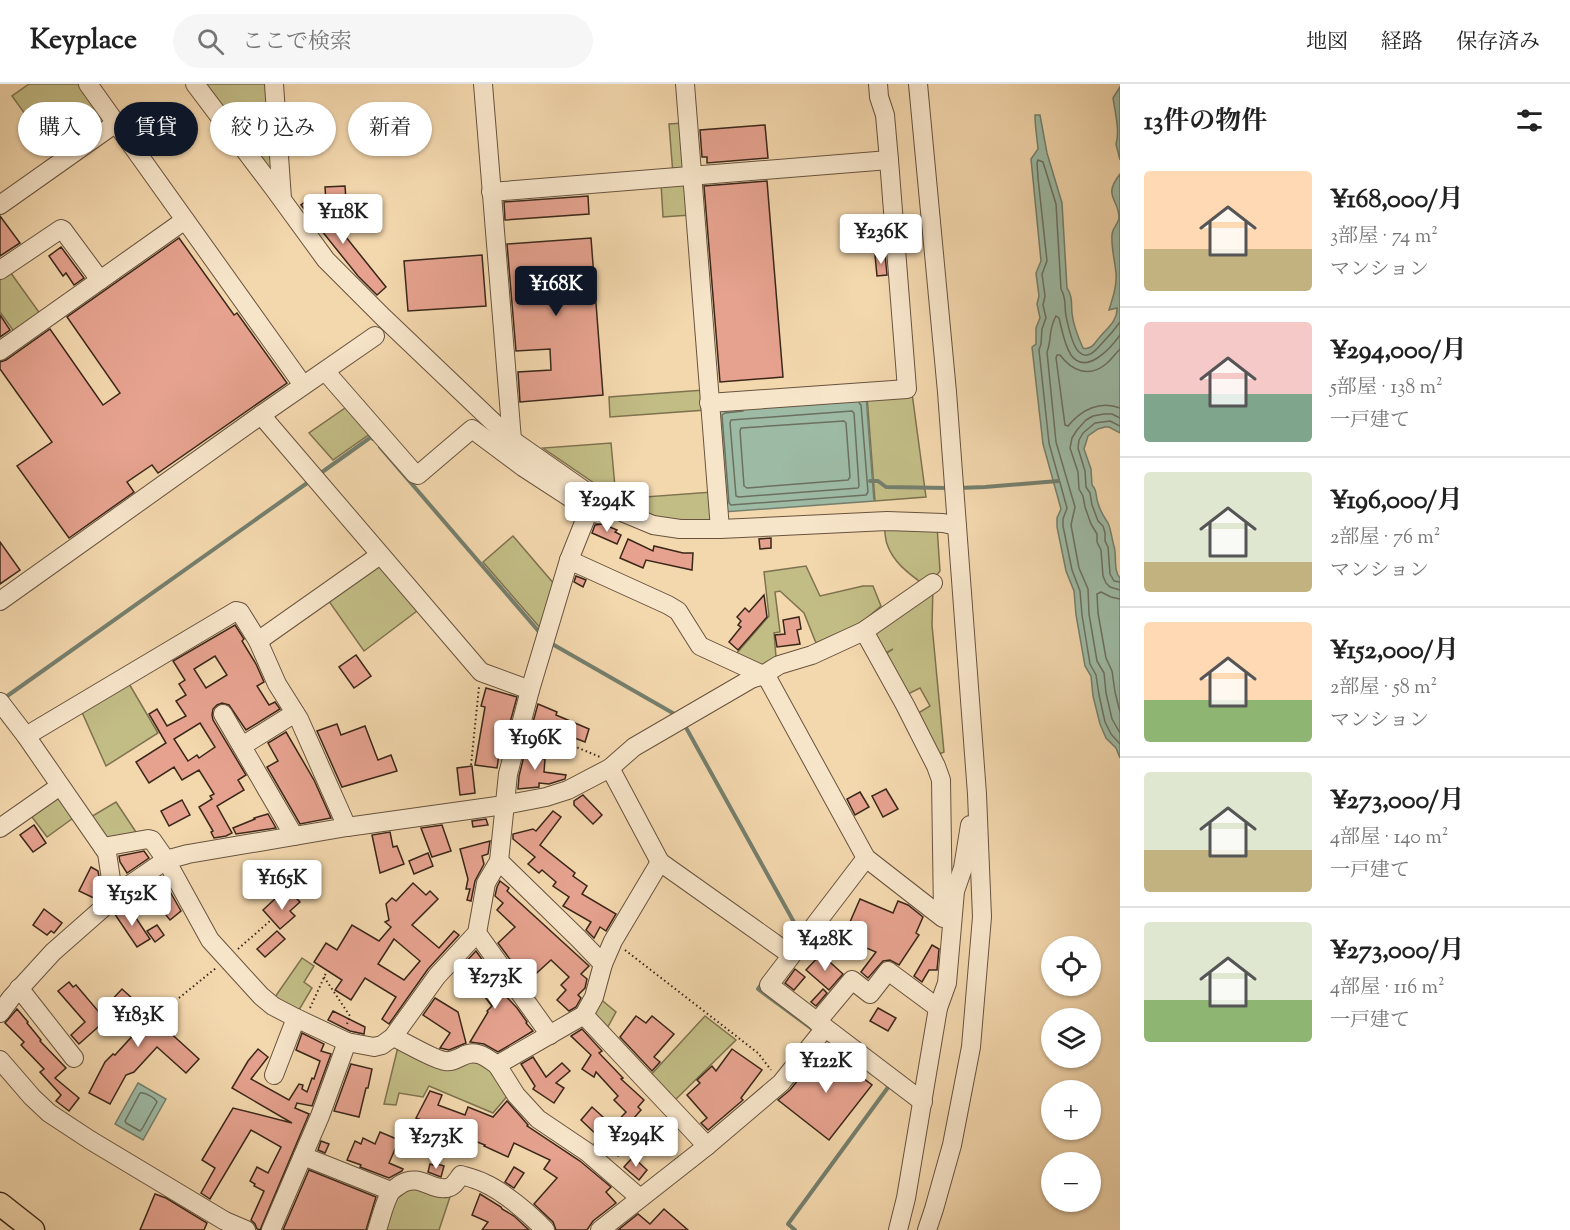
<!DOCTYPE html>
<html lang="ja">
<meta charset="utf-8">
<style>
:root{--surface:#fff;--page:#f6f6f6;--text:#222;--muted:#767676;--line:#e0e0e0;--accent:#111827}
body{margin:0;font-family:"Sorts Mill Goudy","Noto Serif JP",serif;background:var(--page);color:var(--text);height:100vh;display:flex;flex-direction:column;font-size:22px;white-space:nowrap}
*{box-sizing:border-box;margin:0}
p{font-size:20px;color:var(--muted)}
.icon{flex:none;width:33px;height:33px;fill:none;stroke:currentColor;stroke-width:2;stroke-linecap:round;stroke-linejoin:round}
.map{position:relative;flex:1;overflow:hidden}
.drawer{display:flex;flex-direction:column;background:var(--surface);width:450px}
.drawer>*{flex:none}
.hud{position:absolute;left:18px;top:18px;width:570px;height:54px;display:flex;gap:12px}
.controls{position:absolute;left:1041px;top:852px;display:grid;gap:12px}
.controls a{display:grid;place-items:center;width:60px;height:60px;border-radius:50%;background:var(--surface);box-shadow:0 2px 4px #0004;font-size:30px}
.price{position:absolute;translate:-50% -51px;padding:0 14px;border-radius:6px;background:#fff;color:#222;font-size:20px;line-height:39px;filter:drop-shadow(0 2px 3px #0008)}
.price::after{content:'';position:absolute;left:50%;top:36px;width:18px;height:14px;margin-left:-9px;background:inherit;clip-path:polygon(0 0,100% 0,50% 100%)}
.price.on{background:var(--accent);color:#fff}
ul{padding:0;list-style:none}
li{display:flex;align-items:center;gap:18px;height:150px;padding:0 24px}
li+li{border-top:2px solid var(--line)}
li span{display:grid;place-items:center;flex:none;width:168px;height:120px;border-radius:6px;color:#555}
li>.icon{margin-inline-start:auto}
span .icon{width:72px;height:72px;fill:#fffc;stroke-width:1}
li b{font-size:26px}
h2{display:flex;justify-content:space-between;align-items:center;height:72px;padding:0 24px;font-size:26px}
.pill{padding:0 21px;border-radius:27px;background:var(--surface);box-shadow:0 2px 4px #0004;font-size:21px;line-height:54px}
.pill.on{background:var(--accent);color:#fff}
header{display:flex;align-items:center;gap:36px;box-sizing:border-box;height:84px;padding:0 30px;background:var(--surface);border-bottom:2px solid var(--line)}
header strong{font-size:28px}
nav{display:flex;gap:33px;margin-inline-start:auto;font-size:21px}
.search{width:420px;height:54px;background:var(--page);display:flex;align-items:center;gap:15px;box-sizing:border-box;padding:0 21px;border-radius:33px;color:var(--muted);font-size:22px}
main{display:flex;flex:1;min-height:0}
.map>svg:first-child{display:block}
.green{fill:#c2bc85;stroke:#7e724f;stroke-width:1.5}
.water{fill:#9dbaa5;stroke:#757f6d;stroke-width:1.5}
.lines{fill:none;stroke-linecap:round;stroke-linejoin:round}
.shore{stroke:#6c705f;stroke-width:1.5}
.stream{stroke:#757f6d;stroke-width:4}
.building{fill:#e6a28f;stroke:#3a2719;stroke-width:1.5;fill-rule:evenodd}
.minor-casing{stroke:#68533e;stroke-width:20}
.major-casing{stroke:#3a2719;stroke-width:25}
.path{stroke:#3a2719;stroke-width:2;stroke-dasharray:1.5 3;stroke-linecap:butt}
.minor{stroke:#f7e5ca;stroke-width:18}
.major{stroke:#f3d7ad;stroke-width:22}
</style>
<header>
<strong>Keyplace</strong>
<div class="search"><svg class="icon" aria-label="search" viewBox="0 0 24 24"><circle cx="10" cy="10" r="6"/><path d="M15 15l6 6"/></svg>ここで検索</div>
<nav><a>地図</a><a>経路</a><a>保存済み</a></nav>
</header>
<main>
<div class="map">
<svg width="1120" height="1146" viewBox="0 0 1120 1146">
<rect width="100%" height="100%" fill="#f3d7ad"/>
<filter id="stains"><feTurbulence type="fractalNoise" baseFrequency=".00333" numOctaves="4"/><feColorMatrix values="0 0 0 0 .2 0 0 0 0 .09 0 0 0 0 .02 0 0 0 .5 -.17"/></filter>
<radialGradient id="worn" r=".72"><stop offset=".6" stop-color="#630" stop-opacity="0"/><stop offset="1" stop-color="#630" stop-opacity=".3"/></radialGradient>
<g class="green">
<polygon points="29,0 81,0 109,39 58,76 12,12"/>
<polygon points="198,0 269,0 277,103"/>
<polygon points="683,39 687,89 673,90 669,40"/>
<polygon points="688,97 690,131 663,133 661,99"/>
<polygon points="8,185 41,231 15,249 0,228 0,190"/>
<polygon points="704,306 706,326 610,333 609,313"/>
<polygon points="912,309 926,413 875,417 867,312"/>
<polygon points="348,322 371,349 333,376 309,349"/>
<polygon points="611,359 616,414 543,364"/>
<polygon points="712,408 711,437 679,440 627,423 617,415"/>
<path d="M884,441L937,442L940,487L934,494L923,500C908,489 893,478 887,460C885,454 885,447 884,441Z"/>
<polygon points="513,452 555,501 542,546 483,478"/>
<polygon points="381,478 421,524 364,567 328,516"/>
<polygon points="806,482 820,512 863,502 873,502 881,522 861,539 816,559 804,529 780,507 775,508 780,548 774,549 776,573 763,582 736,570 769,532 764,488"/>
<polygon points="933,503 932,541 944,668 935,672 915,631 930,622 920,604 904,612 882,572 893,565 882,571 869,548"/>
<polygon points="128,598 158,649 106,682 81,626"/>
<polygon points="56,710 76,732 47,753 29,729"/>
<polygon points="116,718 140,754 107,760 89,734"/>
<polygon points="302,874 314,882 304,898 312,904 299,926 275,913"/>
<polygon points="598,913 616,928 605,948 588,931"/>
<polygon points="705,932 736,956 672,1019 648,994"/>
<polygon points="399,959 467,976 484,977 509,1010 493,1029 429,1002 423,1013 399,1009 396,1021 384,1020"/>
<polygon points="408,1102 452,1107 439,1146 381,1146 393,1113"/>
</g>
<g class="water">
<path d="M1120,3V76L1116,60C1120,47 1115,28 1113,14Z"/>
<path d="M1035,31H1040L1047,69L1062,119L1067,204C1073,213 1071,220 1072,229C1073,241 1078,253 1083,264C1084,264 1086,265 1088,264C1094,263 1095,258 1099,254C1106,245 1118,237 1117,224L1109,226C1113,213 1117,202 1116,189C1115,177 1111,163 1112,151C1112,144 1118,141 1119,134C1119,114 1102,113 1120,90V349L1109,343H1105L1098,345L1088,352L1084,365L1091,385L1092,401C1098,407 1095,412 1098,419C1100,427 1104,433 1108,439C1111,445 1112,456 1114,462C1117,472 1113,486 1120,494V674L1116,664L1106,654L1100,640L1093,612L1091,592L1085,582L1076,531L1074,507L1066,487L1057,443V434L1061,425L1043,360L1032,263L1036,260V244L1040,234L1037,220L1039,212L1036,189L1041,177L1031,75L1038,65C1037,53 1035,43 1035,31Z"/>
<polygon points="866,312 874,417 723,428 715,323"/>
<polygon points="138,999 166,1015 143,1056 115,1040"/>
</g>
<g class="lines">
<g class="shore">
<path d="M1120,238C1115,245 1111,250 1105,256C1099,262 1089,278 1079,268C1072,262 1068,241 1066,232C1064,222 1067,216 1061,205L1056,120L1043,78L1038,76L1037,79L1038,94L1047,177L1042,190L1045,212L1043,221L1046,234L1042,245L1041,260L1039,266L1049,359L1067,424L1063,435V442L1072,486L1080,507L1082,531L1090,580L1096,591L1099,611L1105,638L1111,650L1120,660"/>
<path d="M1120,251C1111,264 1086,292 1071,271C1064,260 1062,246 1059,234L1056,232C1048,246 1052,255 1047,268L1056,358L1075,423L1071,441L1079,484L1088,505L1089,530L1097,577L1104,589L1106,609L1112,635L1120,649"/>
<path d="M1120,265C1115,270 1112,275 1106,280C1089,294 1072,287 1060,271H1057L1056,274L1065,341L1068,342C1081,326 1100,316 1120,324"/>
<polyline points="743,327 725,329 722,331 729,419 731,421 866,411 868,408 861,321 859,319"/>
<polygon points="852,327 854,329 859,402 858,404 739,413 736,412 730,339 731,336"/>
<polyline points="1120,334 1112,330 1104,330 1093,332 1086,336 1077,346 1072,354 1070,364 1078,388 1079,405 1083,412 1085,423 1091,440 1097,450 1097,458 1101,466 1103,492 1106,499 1110,503 1120,506"/>
<polygon points="844,337 846,339 850,393 848,396 747,404 744,402 740,347 741,344"/>
<polyline points="1120,342 1110,337 1095,339 1083,349 1079,356 1078,364 1085,387 1086,403 1090,409 1092,421 1098,437 1103,442 1105,449 1105,457 1108,463 1110,490 1114,497 1120,498"/>
<polyline points="1120,515 1111,513 1101,508 1097,510 1098,529 1106,574 1112,587 1115,608 1120,628"/>
<path d="M140,1009C145,1008 155,1014 157,1018L142,1045L140,1047L126,1039L125,1037Z"/>
</g>
<g class="stream">
<polyline points="380,363 541,550"/>
<polyline points="318,391 371,353 373,355"/>
<polyline points="870,397 878,397 886,403 947,404"/>
<polyline points="958,404 985,403 1058,397"/>
<polyline points="549,557 554,561 678,632"/>
<polyline points="3,615 310,397"/>
<polyline points="684,640 800,849 798,851"/>
<polyline points="763,898 758,905 815,947"/>
<polyline points="795,1146 788,1140 889,1002 886,1000"/>
</g>
</g>
<g class="building">
<polygon points="765,41 768,74 707,79 707,73 702,73 700,46"/>
<polygon points="767,97 783,293 720,298 704,102"/>
<polygon points="345,102 346,116 326,118 325,103"/>
<polygon points="313,112 386,203 377,211 358,192 301,121"/>
<polygon points="588,112 589,130 505,136 504,118"/>
<polygon points="0,132 20,159 0,172"/>
<polygon points="179,154 234,231 237,229 287,299 158,389 152,381 127,398 134,408 69,454 17,382 52,358 0,285 0,278 6,276 50,245 103,321 120,309 67,233"/>
<polygon points="591,154 603,311 520,318 518,288 551,286 550,265 516,267 507,160"/>
<polygon points="61,163 84,194 74,201 66,189 63,192 49,172"/>
<polygon points="885,170 887,191 877,192 875,171"/>
<polygon points="482,171 486,222 408,227 404,177"/>
<polygon points="0,231 10,246 0,253"/>
<polygon points="603,440 617,446 615,448 621,451 617,460 592,449 595,441"/>
<polygon points="771,454 771,464 760,465 759,455"/>
<polygon points="628,455 653,467 654,462 683,469 693,469 692,486 646,476 643,484 620,474"/>
<polygon points="0,458 20,486 0,500"/>
<polygon points="576,492 586,496 583,503 574,498"/>
<polygon points="764,511 767,533 738,566 729,558 741,543 738,541 741,537 737,533 745,524 749,528"/>
<polygon points="799,533 801,545 797,546 800,560 777,563 775,551 785,550 783,536"/>
<path d="M235,541L244,555L242,557L256,580L264,598L257,602L269,621L275,618L280,625L246,646L229,621L222,619L217,621L213,625L212,631L213,636L246,691L238,696L244,706L217,722L232,749L226,752L214,754L211,748L213,747L199,723L212,715L210,712L214,710L199,686L182,696L174,683L149,699L136,678L166,659L149,630L157,625L167,642L186,632L176,617L186,611L179,600L185,596L173,577ZM215,572L227,591L206,604L194,585ZM200,639L215,663L199,674L197,671L188,677L174,655Z"/>
<polygon points="356,571 371,592 354,604 339,583"/>
<polygon points="486,604 517,613 501,672 499,671 497,684 475,681 485,623 481,622"/>
<polygon points="538,620 557,628 556,631 589,645 585,658 533,638"/>
<polygon points="337,640 341,651 365,642 378,676 391,671 397,687 342,703 317,647"/>
<polygon points="286,648 314,696 331,734 300,740 267,683 278,677 268,659"/>
<polygon points="527,660 537,661 536,673 545,675 544,688 566,691 565,695 549,700 539,699 539,703 518,705 519,692"/>
<polygon points="472,682 475,709 460,711 457,684"/>
<polygon points="886,705 898,725 883,733 872,712"/>
<polygon points="860,708 869,723 855,731 847,715"/>
<polygon points="583,711 602,731 593,740 574,721 574,717"/>
<polygon points="182,716 190,731 169,742 161,727"/>
<polygon points="553,727 561,733 540,761 575,789 573,792 587,802 582,810 616,830 606,847 600,843 594,854 586,846 591,838 563,822 569,813 553,802 556,798 542,786 539,789 528,780 535,773 513,755 513,750 533,745 536,747"/>
<polygon points="268,730 276,744 236,750 233,744 255,735 254,734"/>
<polygon points="486,735 488,741 473,743 472,737"/>
<polygon points="34,741 46,759 33,768 20,751"/>
<polygon points="442,741 451,767 432,773 421,744"/>
<polygon points="390,748 393,763 397,762 404,780 380,789 372,751"/>
<polygon points="490,757 488,770 482,772 484,780 475,797 471,817 467,816 470,805 466,805 468,795 460,765"/>
<polygon points="144,767 149,774 127,789 120,778 119,772"/>
<polygon points="428,769 433,782 414,790 409,777"/>
<polygon points="91,783 98,787 102,810 96,815 79,807"/>
<polygon points="500,797 509,804 507,807 589,882 581,890 587,895 585,904 578,911 581,914 576,923 569,927 557,916 566,906 561,901 569,893 551,876 529,896 509,874 498,859 515,843 497,826 503,819 495,812 497,803"/>
<path d="M413,799L426,811L430,807L438,815L412,841L439,864L454,847L459,851L428,885L389,940L382,935L396,913L365,894L351,916L335,906L342,896L314,878L326,859L337,866L352,841L379,857L391,843L385,838L389,836L386,820L392,814L396,817ZM394,855L420,877L404,896L378,880Z"/>
<polygon points="168,804 181,827 170,836 153,815"/>
<polygon points="292,810 300,818 290,827 295,832 280,845 263,826 277,813 282,819"/>
<polygon points="860,815 893,829 898,817 908,821 923,833 916,849 919,851 899,881 890,876 883,877 868,894 861,888 876,868 843,854"/>
<polygon points="124,821 134,836 136,834 150,855 137,863 114,829"/>
<polygon points="44,825 62,839 54,849 51,847 47,851 33,841"/>
<polygon points="157,841 164,851 155,858 147,847"/>
<polygon points="277,847 285,855 265,873 257,865"/>
<polygon points="932,861 939,865 937,886 929,886 922,898 914,892"/>
<polygon points="476,867 501,902 498,904 517,924 527,938 526,939 533,947 498,968 484,960 470,958 488,928 487,927 492,922 477,903 479,901 461,884 459,885"/>
<polygon points="821,870 843,890 829,906 806,886"/>
<polygon points="795,885 805,893 794,906 785,899"/>
<polygon points="69,898 73,903 76,901 98,927 101,924 108,931 97,944 79,960 71,951 85,938 58,907"/>
<polygon points="122,905 199,975 186,989 157,963 134,988 126,991 110,1020 89,1009 105,978 113,970 115,971 136,948 107,921"/>
<polygon points="823,905 827,909 816,922 811,918"/>
<polygon points="435,914 458,928 466,959 449,966 440,964 450,949 423,931"/>
<polygon points="878,924 896,934 888,947 870,937"/>
<polygon points="17,925 28,938 27,939 41,956 40,957 66,984 55,994 79,1014 69,1027 56,1017 61,1011 40,988 44,985 21,961 24,958 5,939"/>
<polygon points="333,927 365,943 364,950 350,947 328,936"/>
<polygon points="636,932 646,939 652,932 674,950 654,973 660,978 652,987 620,953"/>
<polygon points="582,945 602,967 599,969 623,994 621,995 644,1016 638,1023 641,1026 633,1035 637,1039 625,1051 632,1057 618,1072 608,1062 603,1067 594,1060 600,1054 581,1036 592,1023 613,1042 626,1028 614,1016 618,1012 596,988 594,993 582,985 591,971 571,952"/>
<polygon points="302,949 324,960 321,967 331,970 312,1022 297,1019 295,1024 309,1030 260,1146 257,1145 255,1140 251,1136 264,1107 254,1102 255,1100 250,1097 257,1083 268,1089 281,1063 251,1046 210,1115 201,1109 215,1084 202,1076 233,1024 292,1039 232,1004 248,977 258,965 268,973 251,995 289,1016 299,1000 303,1001 302,1005 307,1008 312,994 314,995 320,977 296,966"/>
<polygon points="824,964 872,1001 829,1056 778,1016 790,1006"/>
<polygon points="732,965 762,986 741,1014 743,1016 708,1046 701,1039 707,1034 687,1011 700,999 697,996 712,982 716,987"/>
<polygon points="533,973 546,993 562,979 570,987 556,999 564,1004 554,1019 533,1005 535,1002 521,980"/>
<polygon points="351,980 372,985 368,1004 366,1004 359,1033 334,1027"/>
<polygon points="430,1007 442,1011 438,1021 465,1031 468,1023 493,1033 507,1017 528,1041 527,1042 580,1077 611,1103 606,1108 616,1119 593,1137 587,1146 556,1146 553,1138 534,1120 557,1094 544,1085 550,1076 514,1059 508,1073 484,1062 485,1061 416,1034"/>
<polygon points="380,1048 399,1056 389,1079 403,1085 402,1087 389,1094 360,1083 361,1081 347,1076 355,1057 361,1060 363,1054 375,1060"/>
<polygon points="321,1057 329,1060 325,1069 318,1066"/>
<polygon points="633,1073 647,1086 639,1096 624,1083"/>
<polygon points="434,1079 444,1082 441,1093 428,1088 430,1080 433,1081"/>
<polygon points="514,1083 524,1089 514,1104 505,1098"/>
<polygon points="309,1086 376,1113 366,1146 283,1146"/>
<polygon points="155,1110 166,1114 207,1139 204,1146 140,1146"/>
<polygon points="480,1110 501,1123 502,1125 514,1132 529,1146 482,1146 488,1138 472,1131"/>
<polygon points="664,1125 688,1146 618,1146 638,1130 650,1140"/>
</g>
<g class="lines">
<g class="minor-casing">
<g id="minor">
<polyline points="88,0 303,301"/>
<polyline points="195,0 275,106 326,176 383,233 512,356 605,421 653,441 680,445 720,445 887,437 943,439 957,442"/>
<polyline points="274,0 282,115"/>
<polyline points="483,0 512,356"/>
<polyline points="685,0 720,445"/>
<polyline points="918,0 947,308 977,710 982,833 971,963 952,1061 934,1125 927,1146"/>
<polyline points="491,108 889,76"/>
<polyline points="0,121 116,39"/>
<polyline points="0,186 61,145 63,146 100,196"/>
<polyline points="0,267 185,136"/>
<polyline points="325,287 415,390 418,391 472,345 523,383 589,426 598,430"/>
<polyline points="709,319 907,305 889,76 885,31 879,13 878,0"/>
<polyline points="261,331 481,588 530,606"/>
<polyline points="569,476 668,521 678,527 700,562 763,591 769,597 866,774 943,834"/>
<polyline points="0,517 261,331 375,252"/>
<polyline points="864,547 905,621 936,682 941,696 943,829"/>
<polyline points="258,557 380,471"/>
<polyline points="0,618 26,652 107,769 114,815"/>
<polyline points="223,630 294,752"/>
<polyline points="26,652 236,527 240,528 258,557 277,600 299,635 347,743"/>
<polyline points="242,662 295,629"/>
<polyline points="610,684 660,778 791,871"/>
<polyline points="0,744 60,702"/>
<polyline points="103,763 148,755 152,756 166,776 210,856 261,912 273,922 296,934 347,958 374,963 382,961 393,953 437,892 477,849 486,799 499,777 508,690 530,606 569,476 589,426"/>
<polyline points="866,774 769,901 923,1018"/>
<polyline points="499,777 579,855 603,880"/>
<polyline points="477,849 550,951"/>
<polyline points="19,904 74,974"/>
<polyline points="0,929 11,914 53,868 128,802 166,776 188,770 347,743 504,721 546,713 568,706 610,684 634,663 751,595 763,591 779,581 812,571 864,547 933,499"/>
<polyline points="584,931 707,1062"/>
<polyline points="817,938 852,896 870,910 888,887 938,924"/>
<path d="M393,953C405,958 434,976 445,977C453,978 456,975 463,972C476,965 486,973 497,981L584,931L594,913L603,880L613,857L660,778"/>
<polyline points="0,976 32,1013 49,1029 90,1056 225,1137 246,1146"/>
<polyline points="497,981 516,1011 538,1035 587,1068 640,1114"/>
<polyline points="274,991 296,934"/>
<polyline points="303,1072 391,1107"/>
<polyline points="271,1146 320,1032 347,958"/>
<path d="M377,1146C381,1134 384,1120 390,1109C392,1106 397,1103 401,1100C420,1089 431,1107 447,1104C454,1103 457,1096 461,1091C468,1093 477,1095 484,1099C503,1107 531,1131 545,1146"/>
<polyline points="600,1146 707,1062 781,999 825,944"/>
<polyline points="898,1146 906,1114 938,924 947,899 955,807 963,784 970,741"/>
</g>
</g>
<g class="major-casing">
<polyline id="major" points="0,1120 33,1146"/>
</g>
<g class="path">
<polyline points="569,660 600,673"/>
<polyline points="471,681 479,603"/>
<polyline points="238,865 270,837"/>
<polyline points="625,866 758,969 771,986"/>
<polyline points="324,893 350,932 347,940"/>
<polyline points="310,924 326,889"/>
<polyline points="158,931 216,884"/>
</g>
<use href="#minor" class="minor"/>
<use href="#major" class="major"/>
</g>
<rect width="100%" height="100%" filter="url(#stains)"/>
<rect width="100%" height="100%" fill="url(#worn)"/>
</svg>
<div class="controls">
<a><svg class="icon" aria-label="locate" viewBox="0 0 24 24"><circle cx="12" cy="12" r="6"/><path d="M12 2v4M12 18v4M2 12h4M18 12h4"/></svg></a>
<a><svg class="icon" aria-label="layers" viewBox="0 0 24 24"><path d="M12 4l9 5-9 5-9-5zM3 14l9 5 9-5"/></svg></a>
<a>+</a>
<a>−</a>
</div>
<b class="price" style="left:343px;top:161px">¥118K</b>
<b class="price" style="left:881px;top:181px">¥236K</b>
<b class="price on" style="left:556px;top:233px">¥168K</b>
<b class="price" style="left:607px;top:449px">¥294K</b>
<b class="price" style="left:535px;top:687px">¥196K</b>
<b class="price" style="left:282px;top:827px">¥165K</b>
<b class="price" style="left:132px;top:843px">¥152K</b>
<b class="price" style="left:825px;top:888px">¥428K</b>
<b class="price" style="left:495px;top:926px">¥273K</b>
<b class="price" style="left:138px;top:964px">¥183K</b>
<b class="price" style="left:826px;top:1010px">¥122K</b>
<b class="price" style="left:636px;top:1084px">¥294K</b>
<b class="price" style="left:436px;top:1086px">¥273K</b>
<div class="hud">
<a class="pill">購入</a>
<a class="pill on">賃貸</a>
<a class="pill">絞り込み</a>
<a class="pill">新着</a>
</div>
</div>
<section class="drawer">
<h2>13件の物件<svg class="icon" aria-label="filters" viewBox="0 0 24 24"><path d="M4 7h16M4 17h16"/><circle cx="9" cy="7" r="2"/><circle cx="15" cy="17" r="2"/></svg></h2>
<ul>
<li><span style="background:linear-gradient(#ffd9b3 65%,#c2b280 0)"><svg class="icon" aria-label="home" viewBox="0 0 24 24"><path d="M3 11l9-7 9 7M6 9v11h12V9"/></svg></span><div><b>¥168,000/月</b><p>3部屋 · 74 m²</p><p>マンション</p></div></li>
<li><span style="background:linear-gradient(#f6c9c9 60%,#7fa58c 0)"><svg class="icon" aria-label="home" viewBox="0 0 24 24"><path d="M3 11l9-7 9 7M6 9v11h12V9"/></svg></span><div><b>¥294,000/月</b><p>5部屋 · 138 m²</p><p>一戸建て</p></div></li>
<li><span style="background:linear-gradient(#dfe7d0 75%,#c2b280 0)"><svg class="icon" aria-label="home" viewBox="0 0 24 24"><path d="M3 11l9-7 9 7M6 9v11h12V9"/></svg></span><div><b>¥196,000/月</b><p>2部屋 · 76 m²</p><p>マンション</p></div></li>
<li><span style="background:linear-gradient(#ffd9b3 65%,#8fb573 0)"><svg class="icon" aria-label="home" viewBox="0 0 24 24"><path d="M3 11l9-7 9 7M6 9v11h12V9"/></svg></span><div><b>¥152,000/月</b><p>2部屋 · 58 m²</p><p>マンション</p></div></li>
<li><span style="background:linear-gradient(#dfe7d0 65%,#c2b280 0)"><svg class="icon" aria-label="home" viewBox="0 0 24 24"><path d="M3 11l9-7 9 7M6 9v11h12V9"/></svg></span><div><b>¥273,000/月</b><p>4部屋 · 140 m²</p><p>一戸建て</p></div></li>
<li><span style="background:linear-gradient(#dfe7d0 65%,#8fb573 0)"><svg class="icon" aria-label="home" viewBox="0 0 24 24"><path d="M3 11l9-7 9 7M6 9v11h12V9"/></svg></span><div><b>¥273,000/月</b><p>4部屋 · 116 m²</p><p>一戸建て</p></div></li>
</ul>
</section>
</main>
